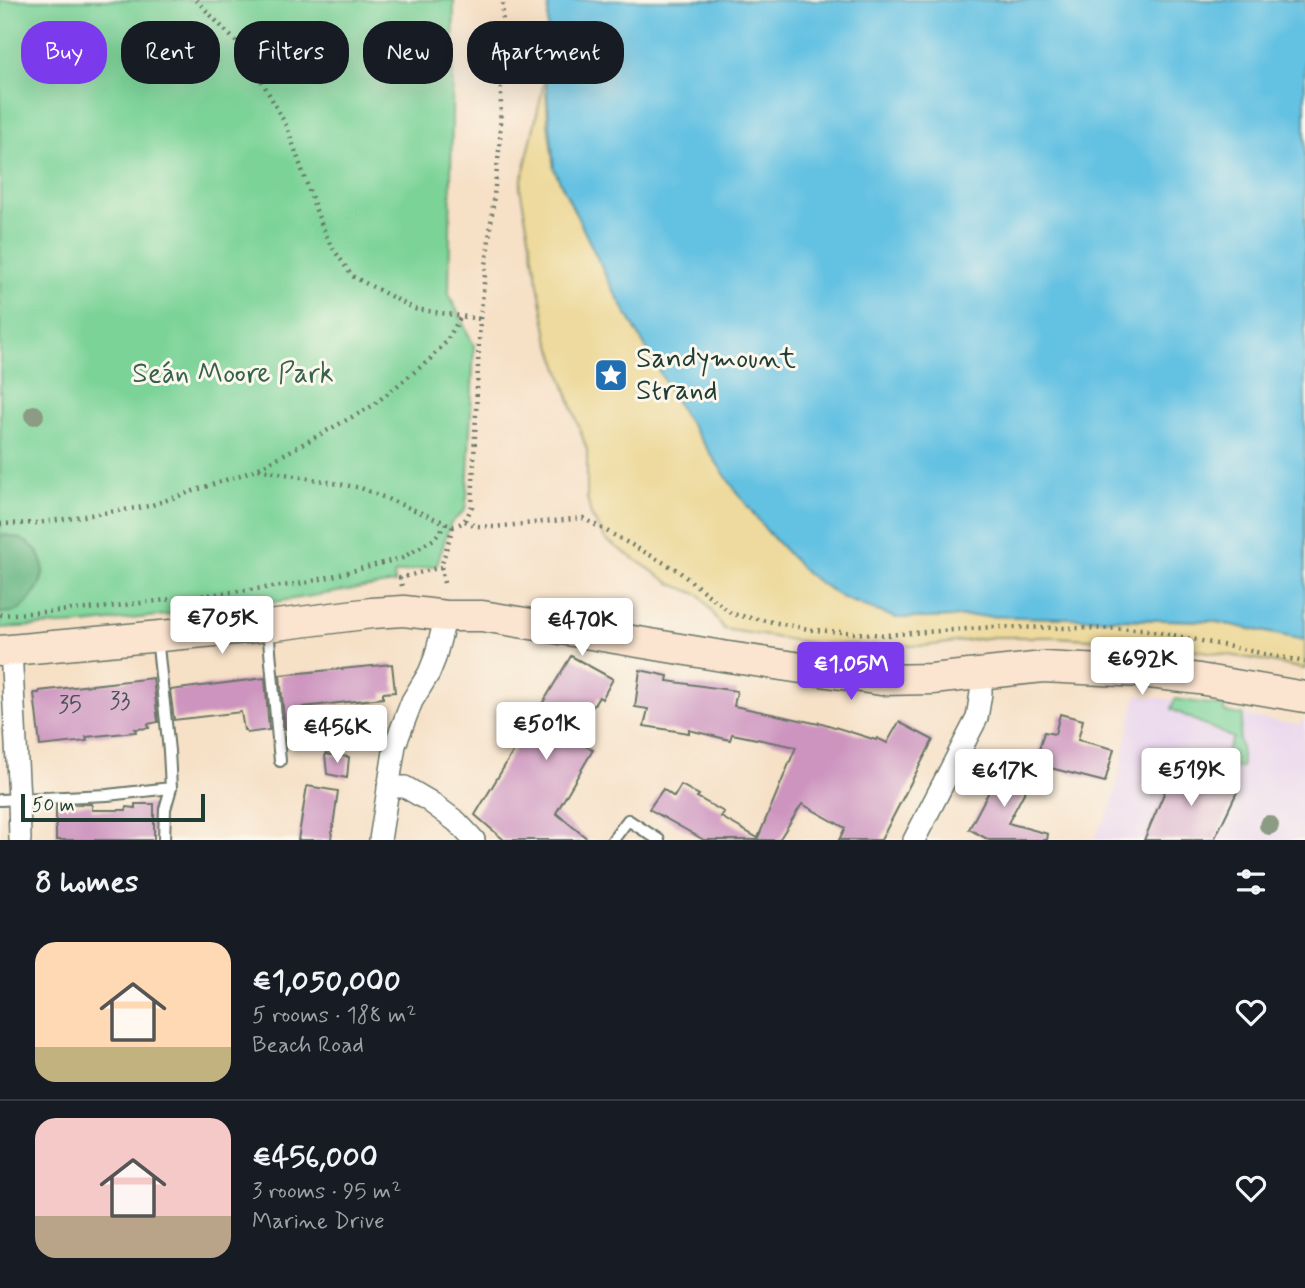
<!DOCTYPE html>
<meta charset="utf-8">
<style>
:root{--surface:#171b24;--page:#242831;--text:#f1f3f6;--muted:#9ea1a6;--line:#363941;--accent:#7c3aed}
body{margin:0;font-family:Mynerve,sans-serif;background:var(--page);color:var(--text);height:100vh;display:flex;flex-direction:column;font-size:26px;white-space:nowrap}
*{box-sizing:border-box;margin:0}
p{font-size:23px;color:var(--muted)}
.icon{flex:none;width:38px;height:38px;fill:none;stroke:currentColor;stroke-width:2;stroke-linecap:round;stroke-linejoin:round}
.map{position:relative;height:840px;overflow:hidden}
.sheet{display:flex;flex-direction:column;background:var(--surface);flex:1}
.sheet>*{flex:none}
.guide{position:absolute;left:21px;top:21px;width:700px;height:63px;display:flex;gap:14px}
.scale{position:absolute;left:21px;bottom:18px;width:184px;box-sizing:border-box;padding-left:7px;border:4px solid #1f3d34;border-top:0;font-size:19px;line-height:24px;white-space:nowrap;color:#1f3d34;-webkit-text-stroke:5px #fbf7ec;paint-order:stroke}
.price{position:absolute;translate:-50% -60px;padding:0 16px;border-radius:7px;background:#fff;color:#222;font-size:23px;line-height:46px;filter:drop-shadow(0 2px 4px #0008)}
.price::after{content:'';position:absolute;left:50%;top:42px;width:21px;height:16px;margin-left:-10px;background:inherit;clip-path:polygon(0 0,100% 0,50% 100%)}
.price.on{background:var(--accent);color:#fff}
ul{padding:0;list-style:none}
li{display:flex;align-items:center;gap:21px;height:175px;padding:0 35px}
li+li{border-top:2px solid var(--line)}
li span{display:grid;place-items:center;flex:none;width:196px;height:140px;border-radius:21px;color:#555}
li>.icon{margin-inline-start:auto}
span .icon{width:84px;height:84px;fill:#fffc;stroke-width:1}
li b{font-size:30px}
h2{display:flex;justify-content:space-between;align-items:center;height:84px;padding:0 35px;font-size:30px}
.chip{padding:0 24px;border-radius:28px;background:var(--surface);box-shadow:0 7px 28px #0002;font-size:24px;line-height:63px}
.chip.on{background:var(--accent);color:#fff}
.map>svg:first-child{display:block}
.built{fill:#e8d2ee}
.green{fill:#7cd398;stroke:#4e8866;stroke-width:2}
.forest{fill:#65b580;stroke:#42795a;stroke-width:2}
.sand{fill:#eeda9e;stroke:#868c69;stroke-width:2}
.water{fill:#64c1e2;stroke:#427f8b;stroke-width:2}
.building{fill:#cd94bf}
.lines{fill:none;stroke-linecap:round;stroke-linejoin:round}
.service-casing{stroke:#6a7667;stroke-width:14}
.minor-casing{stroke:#6a7667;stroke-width:24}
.secondary-casing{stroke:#6a7667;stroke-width:33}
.path{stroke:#6a7667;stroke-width:4.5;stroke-dasharray:2 5;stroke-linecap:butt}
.service{stroke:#fff;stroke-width:10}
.minor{stroke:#fff;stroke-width:21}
.secondary{stroke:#fce5d0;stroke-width:30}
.tree{fill:#8c9b83}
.labels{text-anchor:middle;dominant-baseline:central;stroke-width:6;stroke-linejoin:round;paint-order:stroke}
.number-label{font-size:24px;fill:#4a5357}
.poi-label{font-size:28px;fill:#1f3d34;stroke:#fbf7ec;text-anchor:start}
.park-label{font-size:28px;fill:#36624d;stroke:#fbf7ec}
</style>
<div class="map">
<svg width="1305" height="840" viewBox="0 0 1305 840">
<rect width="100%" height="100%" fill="#fbf7ec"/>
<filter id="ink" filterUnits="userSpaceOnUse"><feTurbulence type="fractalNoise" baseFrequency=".0143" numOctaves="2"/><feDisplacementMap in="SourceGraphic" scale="14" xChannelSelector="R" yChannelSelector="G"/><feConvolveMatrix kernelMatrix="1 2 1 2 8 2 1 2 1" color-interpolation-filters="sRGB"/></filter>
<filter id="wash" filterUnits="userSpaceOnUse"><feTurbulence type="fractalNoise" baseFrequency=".00686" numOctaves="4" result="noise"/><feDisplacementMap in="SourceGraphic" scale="28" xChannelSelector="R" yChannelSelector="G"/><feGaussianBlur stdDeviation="1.57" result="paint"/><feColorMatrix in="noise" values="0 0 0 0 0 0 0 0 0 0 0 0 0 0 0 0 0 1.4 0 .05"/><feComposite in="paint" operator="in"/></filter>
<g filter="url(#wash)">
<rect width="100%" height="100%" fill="#f6e0c6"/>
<polygon class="built" points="1136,695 1224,706 1224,712 1279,722 1300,724 1302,720 1305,721 1305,840 1093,840 1112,805"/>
<g class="green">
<polygon points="0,0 454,0 449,294 474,346 467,496 465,510 450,524 437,565 394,574 395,583 242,607 83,624 0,628"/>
<path d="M1175,699L1224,706V712L1243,715L1239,740L1242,752V767L1233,768L1225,764C1222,755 1229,747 1233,738L1171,709Z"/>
</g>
<path class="forest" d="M5,535C39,540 55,566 33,595C29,601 24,608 17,611C12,613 5,612 0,613V536Z"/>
<polygon class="sand" points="545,71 548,125 554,169 610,284 682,412 736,491 767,531 807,574 843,598 896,618 928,618 977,616 1212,621 1305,640 1305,669 1260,660 1144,642 1054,637 994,637 925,646 817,644 724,629 700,595 672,584 606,540 591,515 587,498 587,450 548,337 520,188 542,92"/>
<polygon class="water" points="549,0 1305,0 1305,640 1212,621 977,616 928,618 896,618 843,598 807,574 767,531 736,491 682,412 610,284 554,169 545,71"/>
<g id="blocks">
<g class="building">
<polygon points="571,656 613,679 602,699 599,697 573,739 593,750 556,813 589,840 504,840 475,815"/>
<polygon points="392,664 395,692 383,693 383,698 303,707 305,727 285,729 280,675"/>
<polygon points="640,670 668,676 667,681 737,691 734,706 819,724 819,722 876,740 877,738 887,743 899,722 933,740 881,840 839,840 845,828 802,804 779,840 704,840 649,809 663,789 674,797 681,785 699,795 697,797 724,812 721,817 758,838 796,747 732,734 730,740 689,730 689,733 644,726 648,709 635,707"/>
<polygon points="153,678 158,722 148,724 149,728 135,729 136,732 86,737 87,741 40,746 34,693 39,693 39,691"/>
<polygon points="265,678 269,730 247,733 246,730 244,730 241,712 174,720 170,690"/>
<polygon points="1060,714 1083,720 1078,740 1114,749 1105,782 1035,764 1044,732 1055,734"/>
<polygon points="325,754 349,757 347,778 327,774"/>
<polygon points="1004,763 1032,778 1008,823 1048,834 1047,840 989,840 969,829"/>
<polygon points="1177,763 1237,792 1214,840 1144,840"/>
<polygon points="307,786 338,791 331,840 298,840"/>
<polygon points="92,804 92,810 126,810 127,807 135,808 135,804 154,804 154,840 56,840 56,805"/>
</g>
</g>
</g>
<g filter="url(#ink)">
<use href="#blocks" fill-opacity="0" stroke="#6a7667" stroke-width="2"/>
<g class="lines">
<g class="service-casing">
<g id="service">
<polyline points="268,629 280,761"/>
<polyline points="0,800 107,795 171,788 169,751 157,637"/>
<polyline points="164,840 165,809 171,788"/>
<polyline points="613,840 628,820 659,840"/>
</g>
</g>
<g class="minor-casing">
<g id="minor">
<polyline points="11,650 19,799 20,840"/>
<polyline points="388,787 405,787 429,801 457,822 474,840"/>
<polyline points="380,840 395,745 412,701 429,673 435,658 446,616"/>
<polyline points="914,840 977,718 981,693 981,674"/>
</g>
</g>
<g class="secondary-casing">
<polyline id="secondary" points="0,651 268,626 372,613 404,611 446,616 482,616 513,621 722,656 881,680 932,679 1043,667 1142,672 1199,679 1305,697"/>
</g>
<g class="path">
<polyline points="196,0 246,52 287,127 318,216 330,244 352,276 415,309 480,319"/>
<polyline points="259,468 372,406 428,361 446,342 461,316"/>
<polyline points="465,521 476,526 494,527 583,518 677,570 732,614 813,630 885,635 994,627 1143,629 1305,662"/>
<path d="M0,524L38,523L149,506L258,469L361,488L453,526C465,524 467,517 472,506L480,319L500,142L503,0"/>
<polyline points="444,583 441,567 453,526"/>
<polyline points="402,586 400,578 441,567"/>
<polyline points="0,615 100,608 305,583 402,558 434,539 447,523"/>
</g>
<use href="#service" class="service"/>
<use href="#minor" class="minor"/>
<use href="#secondary" class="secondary"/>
</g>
<g class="tree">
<circle cx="34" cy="415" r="10"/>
<circle cx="1269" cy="825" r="10"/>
</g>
</g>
<defs>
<g id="sight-square" transform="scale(1.75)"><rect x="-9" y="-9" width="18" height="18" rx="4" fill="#1f6fb2" stroke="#fbf7ec"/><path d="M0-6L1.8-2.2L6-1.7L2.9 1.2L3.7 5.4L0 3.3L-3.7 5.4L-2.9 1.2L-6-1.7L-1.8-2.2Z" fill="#fff"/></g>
</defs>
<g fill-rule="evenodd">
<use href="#sight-square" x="611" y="375"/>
</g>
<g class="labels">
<g class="number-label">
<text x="120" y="701">33</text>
<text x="70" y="705">35</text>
</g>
<g class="poi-label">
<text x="636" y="359">Sandymount<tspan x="636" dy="32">Strand</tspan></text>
</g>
<g class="park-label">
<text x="233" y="374">Seán Moore Park</text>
</g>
</g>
</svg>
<div class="scale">50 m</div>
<b class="price" style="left:222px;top:656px">€705K</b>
<b class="price" style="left:582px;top:658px">€470K</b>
<b class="price" style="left:1142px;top:697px">€692K</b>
<b class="price on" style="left:851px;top:702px">€1.05M</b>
<b class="price" style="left:546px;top:762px">€501K</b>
<b class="price" style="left:337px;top:765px">€456K</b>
<b class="price" style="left:1191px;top:808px">€519K</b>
<b class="price" style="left:1004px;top:809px">€617K</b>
<div class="guide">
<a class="chip on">Buy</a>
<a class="chip">Rent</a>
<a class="chip">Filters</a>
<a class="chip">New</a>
<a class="chip">Apartment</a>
</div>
</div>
<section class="sheet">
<h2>8 homes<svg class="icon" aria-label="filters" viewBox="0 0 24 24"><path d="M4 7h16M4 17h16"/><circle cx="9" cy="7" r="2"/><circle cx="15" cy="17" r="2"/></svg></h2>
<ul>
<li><span style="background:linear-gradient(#ffd9b3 75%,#c2b280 0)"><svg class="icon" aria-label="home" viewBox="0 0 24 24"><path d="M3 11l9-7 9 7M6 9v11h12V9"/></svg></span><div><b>€1,050,000</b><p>5 rooms · 188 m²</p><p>Beach Road</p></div><svg class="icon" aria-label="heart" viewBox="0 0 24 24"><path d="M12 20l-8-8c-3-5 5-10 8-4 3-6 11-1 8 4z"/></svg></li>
<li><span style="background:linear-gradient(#f6c9c9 70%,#b9a48a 0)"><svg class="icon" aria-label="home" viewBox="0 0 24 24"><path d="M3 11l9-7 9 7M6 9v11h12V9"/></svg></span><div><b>€456,000</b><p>3 rooms · 95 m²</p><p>Marine Drive</p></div><svg class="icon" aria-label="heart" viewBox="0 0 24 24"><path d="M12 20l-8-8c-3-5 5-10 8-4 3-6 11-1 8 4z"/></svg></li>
</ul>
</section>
